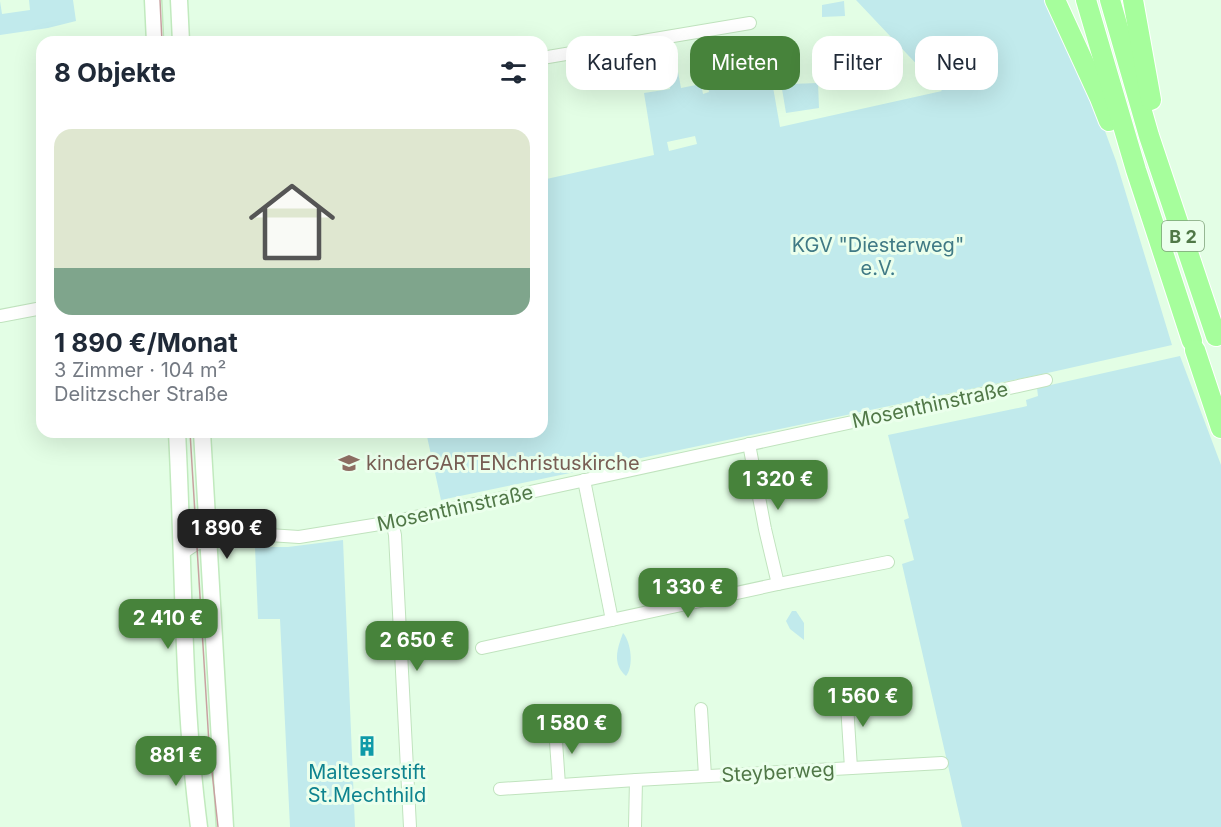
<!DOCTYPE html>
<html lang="de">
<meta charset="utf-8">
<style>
:root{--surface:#fff;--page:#f6f6f7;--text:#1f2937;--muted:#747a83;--line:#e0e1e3;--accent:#47833b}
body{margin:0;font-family:Inter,sans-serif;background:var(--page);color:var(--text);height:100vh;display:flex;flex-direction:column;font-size:22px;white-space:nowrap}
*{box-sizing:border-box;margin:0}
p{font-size:20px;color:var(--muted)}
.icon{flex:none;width:33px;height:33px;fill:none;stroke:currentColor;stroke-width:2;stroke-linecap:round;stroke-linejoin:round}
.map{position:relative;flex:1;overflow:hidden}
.drawer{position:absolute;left:36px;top:36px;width:512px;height:402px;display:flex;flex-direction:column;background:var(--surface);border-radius:18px;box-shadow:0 6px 24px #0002}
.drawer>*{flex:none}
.top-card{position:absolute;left:566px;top:36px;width:566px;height:54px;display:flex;gap:12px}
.price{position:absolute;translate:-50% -51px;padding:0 14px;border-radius:12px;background:var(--accent);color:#fff;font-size:20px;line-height:39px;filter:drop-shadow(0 2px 3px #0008)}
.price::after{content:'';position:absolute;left:50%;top:36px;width:18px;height:14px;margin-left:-9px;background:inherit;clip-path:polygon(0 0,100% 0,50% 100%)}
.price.current{background:#222;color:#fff}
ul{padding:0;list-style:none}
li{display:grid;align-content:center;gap:12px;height:318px;padding:0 18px}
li+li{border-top:2px solid var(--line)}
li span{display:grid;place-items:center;height:186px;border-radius:18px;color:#555}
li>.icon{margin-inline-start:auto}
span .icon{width:108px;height:108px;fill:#fffc;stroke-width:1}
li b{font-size:26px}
h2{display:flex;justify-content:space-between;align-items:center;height:72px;padding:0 18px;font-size:26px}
.tag{padding:0 21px;border-radius:18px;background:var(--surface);box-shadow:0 6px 24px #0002;font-size:21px;line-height:54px}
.tag.current{background:var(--accent);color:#fff}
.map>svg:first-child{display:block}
.green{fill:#c1eaec;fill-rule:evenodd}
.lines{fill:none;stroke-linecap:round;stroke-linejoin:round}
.minor-casing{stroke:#c0e3be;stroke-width:14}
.secondary-casing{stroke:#c1eabe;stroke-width:19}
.trunk-casing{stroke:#fff;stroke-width:22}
.minor{stroke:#fff;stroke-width:12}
.secondary{stroke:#fff;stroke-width:16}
.trunk{stroke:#a6fe9c;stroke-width:20}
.tram{stroke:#c8a1a1;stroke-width:1.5}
.labels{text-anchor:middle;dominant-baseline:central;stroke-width:6;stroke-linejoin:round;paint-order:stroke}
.shield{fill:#ebffec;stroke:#7ea078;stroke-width:1.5}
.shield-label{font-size:18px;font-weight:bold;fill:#507847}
.park-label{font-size:20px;fill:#407a85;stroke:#ebffec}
.street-label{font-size:20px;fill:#507847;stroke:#ebffec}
.education-label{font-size:20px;fill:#785e54;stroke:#ebffec;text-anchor:start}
.culture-label{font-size:20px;fill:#0d838f;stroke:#ebffec}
</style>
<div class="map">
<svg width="1221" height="827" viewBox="0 0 1221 827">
<rect width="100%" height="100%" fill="#e3fee5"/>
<g class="green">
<polygon points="29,0 73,0 76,21 48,28 0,35 0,1 2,14 30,10"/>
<path d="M856,0H1046L1088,85L1116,161L1172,345L1052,372L441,500L426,432H542V180L654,155L644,93L670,89L666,64L676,61L681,88L701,84L703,94L709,92L707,81L713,80L714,87L739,83L736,62L730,63L729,59L718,55L709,45L730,41L732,52L759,49V53L754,56L757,72L770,70L780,127L942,91ZM695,136L697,144L669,151L667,142Z"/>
<polygon points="844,1 845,16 822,17 822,5"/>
<polygon points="818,83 819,108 786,113 782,89 791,87 791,84"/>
<polygon points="1180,356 1221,465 1221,827 962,827 902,564 914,560 904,520 909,518 888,435 1023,407 1027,406 1026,400 1038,396 1037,388"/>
<polygon points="343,540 355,827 290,827 280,619 258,619 255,547 288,547"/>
<polygon points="792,611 796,611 804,623 804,640 790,629 786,621"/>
<path d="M623,633C631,642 634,666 626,676C612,664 617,649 623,633Z"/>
</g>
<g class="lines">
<g class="minor-casing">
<g id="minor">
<polyline points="542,58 750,23"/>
<polyline points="0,316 42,308"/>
<polyline points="749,444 765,529 778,584"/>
<polyline points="584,480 612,620"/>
<polyline points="392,522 395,535 410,827"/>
<polyline points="181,554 196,544 218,538 269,535 299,537 392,522 1046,380"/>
<polyline points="482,648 778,584 888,562"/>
<polyline points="846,689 851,768"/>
<polyline points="701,709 705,776"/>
<polyline points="555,727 559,785"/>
<polyline points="500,789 636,780"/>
<polyline points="635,827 636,780 942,763"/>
</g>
</g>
<g class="secondary-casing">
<g id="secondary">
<polyline points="153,0 155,42"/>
<polyline points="179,0 181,42"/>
<path d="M177,432C184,563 182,696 199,827"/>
<polyline points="202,432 225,827"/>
</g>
</g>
<g class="trunk-casing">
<g id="trunk">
<polyline points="1055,0 1100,98 1109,121"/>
<polyline points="1086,0 1136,170 1192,341"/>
<polyline points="1110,0 1149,136 1216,336"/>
<polyline points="1133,0 1151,100"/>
<polyline points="1195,350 1221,428"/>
</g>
</g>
<use href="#minor" class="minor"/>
<use href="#secondary" class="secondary"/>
<use href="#trunk" class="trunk"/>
<g class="tram">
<polyline points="160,0 162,42"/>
<polyline points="190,432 209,744 218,827"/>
</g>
</g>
<defs>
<g id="school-bare" transform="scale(1.62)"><path d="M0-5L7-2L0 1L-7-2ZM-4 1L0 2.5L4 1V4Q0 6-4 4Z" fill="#8d6e63" stroke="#ebffec" stroke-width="2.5" paint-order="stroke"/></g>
<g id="building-bare" transform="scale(1.62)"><path d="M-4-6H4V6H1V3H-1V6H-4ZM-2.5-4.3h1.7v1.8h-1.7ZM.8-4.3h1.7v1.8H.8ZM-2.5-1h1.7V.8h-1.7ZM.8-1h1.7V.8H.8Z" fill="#0f9aa8" stroke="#ebffec" stroke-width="2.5" paint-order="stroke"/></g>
</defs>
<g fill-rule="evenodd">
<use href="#school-bare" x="349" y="463"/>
<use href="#building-bare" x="367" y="746"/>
</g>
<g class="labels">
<rect class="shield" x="1162" y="221" width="42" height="30" rx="4.5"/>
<g class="shield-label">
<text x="1183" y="236">B 2</text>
</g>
<g class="park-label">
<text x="878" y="245">KGV "Diesterweg"<tspan x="878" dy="23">e.V.</tspan></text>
</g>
<g class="street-label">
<text transform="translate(930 405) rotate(-12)">Mosenthinstraße</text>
<text transform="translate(455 508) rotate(-12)">Mosenthinstraße</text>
<text transform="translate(778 772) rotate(-3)">Steyberweg</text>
</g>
<g class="education-label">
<text x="366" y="463">kinderGARTENchristuskirche</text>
</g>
<g class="culture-label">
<text x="367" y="772">Malteserstift<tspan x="367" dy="23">St.Mechthild</tspan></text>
</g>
</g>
</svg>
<b class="price" style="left:778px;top:511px">1 320 €</b>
<b class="price current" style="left:227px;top:560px">1 890 €</b>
<b class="price" style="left:688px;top:619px">1 330 €</b>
<b class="price" style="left:168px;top:650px">2 410 €</b>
<b class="price" style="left:417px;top:672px">2 650 €</b>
<b class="price" style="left:863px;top:728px">1 560 €</b>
<b class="price" style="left:572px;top:755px">1 580 €</b>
<b class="price" style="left:176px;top:787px">881 €</b>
<div class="top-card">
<a class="tag">Kaufen</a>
<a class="tag current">Mieten</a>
<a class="tag">Filter</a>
<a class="tag">Neu</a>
</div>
<section class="drawer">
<h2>8 Objekte<svg class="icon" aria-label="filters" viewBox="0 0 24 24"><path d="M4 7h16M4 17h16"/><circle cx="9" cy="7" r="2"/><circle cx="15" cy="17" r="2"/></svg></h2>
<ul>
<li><span style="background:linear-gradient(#dfe7d0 75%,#7fa58c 0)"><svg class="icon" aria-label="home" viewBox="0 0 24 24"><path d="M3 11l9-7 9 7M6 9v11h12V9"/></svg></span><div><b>1 890 €/Monat</b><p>3 Zimmer · 104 m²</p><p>Delitzscher Straße</p></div></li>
</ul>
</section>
</div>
